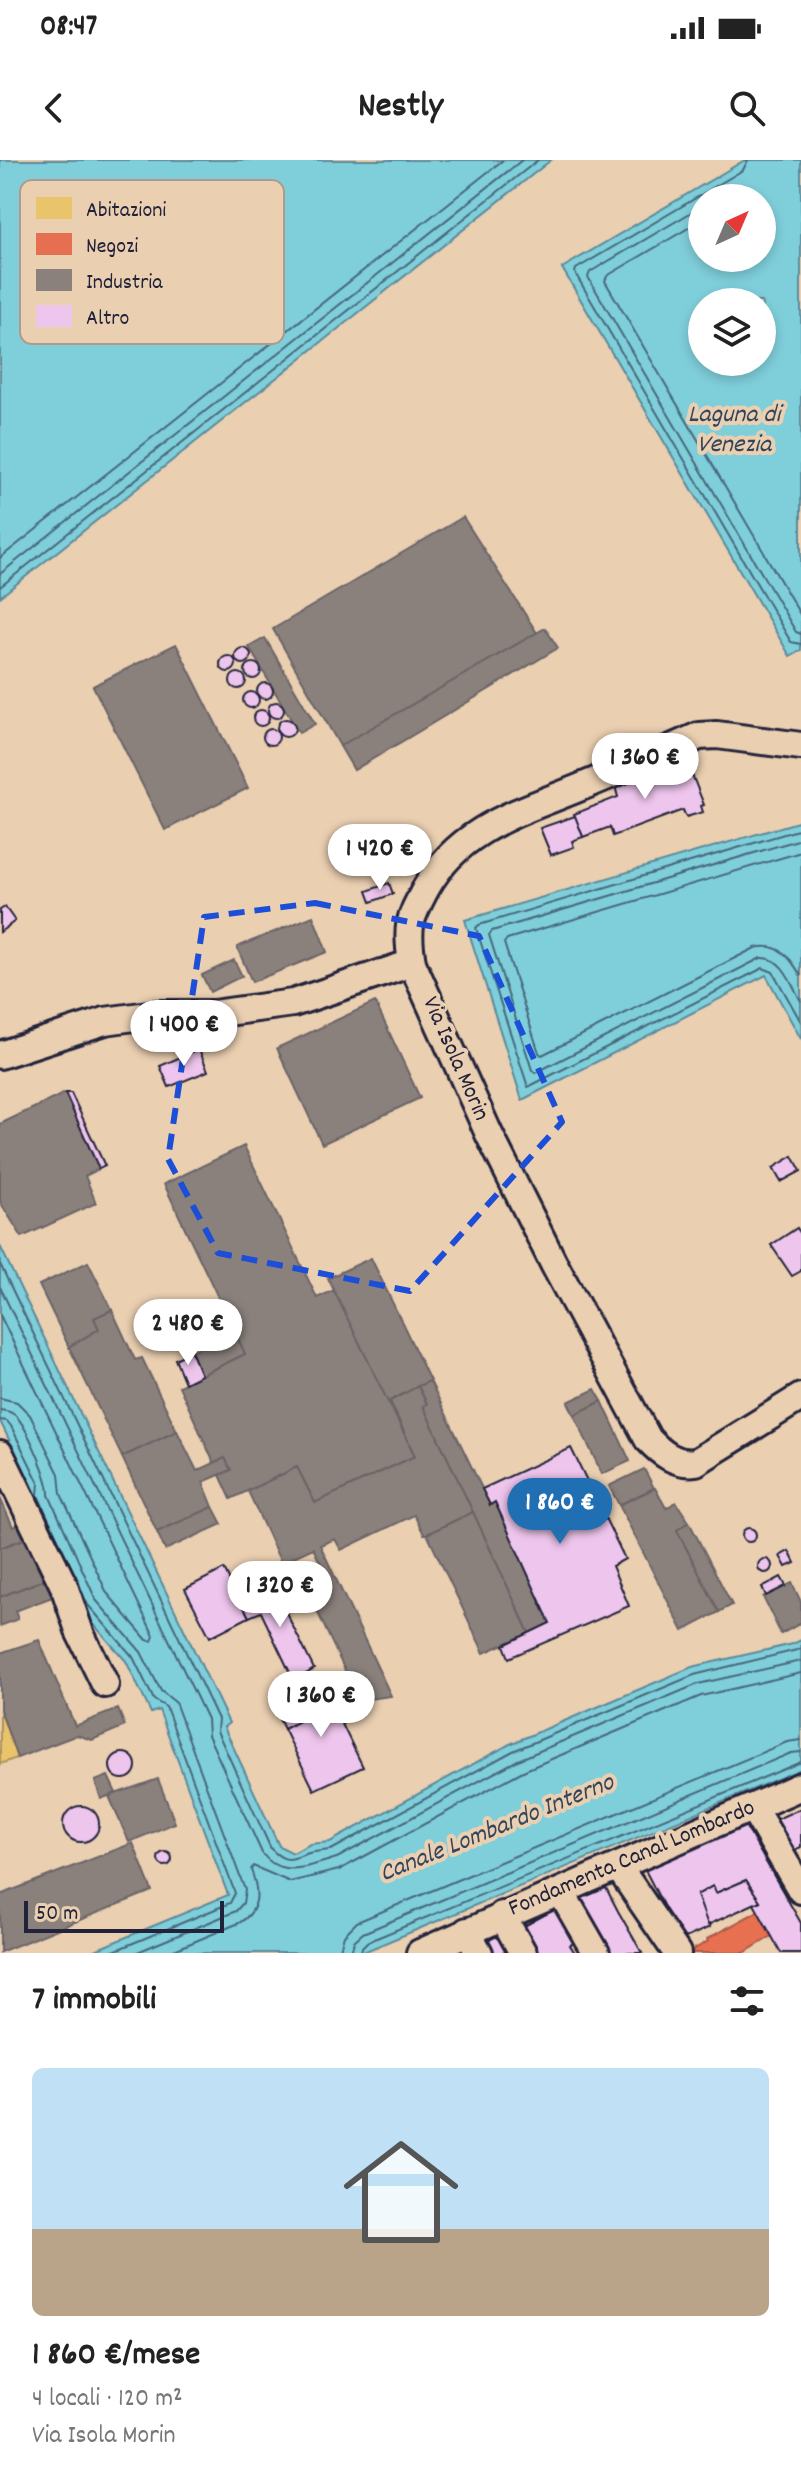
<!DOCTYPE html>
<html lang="it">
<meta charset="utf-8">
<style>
:root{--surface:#fff;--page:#f6f6f6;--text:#222;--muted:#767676;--accent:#1f6fb2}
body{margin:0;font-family:Dekko,sans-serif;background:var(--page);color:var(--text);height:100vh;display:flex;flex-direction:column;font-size:30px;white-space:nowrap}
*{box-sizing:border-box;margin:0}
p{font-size:26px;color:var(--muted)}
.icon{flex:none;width:44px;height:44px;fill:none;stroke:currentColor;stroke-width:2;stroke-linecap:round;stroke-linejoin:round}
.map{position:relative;height:1793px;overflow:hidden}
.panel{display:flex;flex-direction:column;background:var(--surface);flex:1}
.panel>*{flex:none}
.needle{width:52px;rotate:44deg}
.controls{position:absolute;left:688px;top:24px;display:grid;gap:16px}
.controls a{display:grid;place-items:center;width:88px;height:88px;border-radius:50%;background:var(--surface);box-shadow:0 4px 12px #0003;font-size:40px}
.scale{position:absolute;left:24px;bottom:20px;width:200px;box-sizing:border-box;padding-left:8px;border:4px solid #22223b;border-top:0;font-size:22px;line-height:28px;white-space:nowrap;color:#22223b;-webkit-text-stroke:6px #eacfb1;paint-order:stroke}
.price{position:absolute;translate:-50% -68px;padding:0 18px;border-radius:28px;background:#fff;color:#222;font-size:26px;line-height:52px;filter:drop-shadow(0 2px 4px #0008)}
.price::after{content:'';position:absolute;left:50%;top:48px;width:24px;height:18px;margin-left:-12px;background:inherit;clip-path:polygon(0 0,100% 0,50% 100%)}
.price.current{background:var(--accent);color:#fff}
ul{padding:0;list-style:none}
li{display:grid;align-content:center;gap:16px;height:424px;padding:0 32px}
li span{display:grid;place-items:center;height:248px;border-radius:12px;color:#555}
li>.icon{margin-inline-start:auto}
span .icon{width:144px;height:144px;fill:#fffc;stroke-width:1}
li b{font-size:34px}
h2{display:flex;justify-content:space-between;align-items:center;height:96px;padding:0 32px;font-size:34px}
.status{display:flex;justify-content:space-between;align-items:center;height:56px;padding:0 40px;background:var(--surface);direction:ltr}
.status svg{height:22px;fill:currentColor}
header{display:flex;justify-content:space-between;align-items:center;height:104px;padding:0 32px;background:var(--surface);font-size:36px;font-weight:800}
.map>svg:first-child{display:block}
.water{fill:#7fcfdb;stroke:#5a8a9b;stroke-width:2;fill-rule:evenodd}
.homes{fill:#e9c46a;stroke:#ad935c;stroke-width:2}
.shops{fill:#e76f51;stroke:#ac584a;stroke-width:2}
.industry{fill:#8a817c;stroke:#6b6468;stroke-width:2}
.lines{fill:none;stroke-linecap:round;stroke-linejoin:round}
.shore{stroke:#47677b;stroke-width:2}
.building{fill:#eec5ed;stroke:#22223b;stroke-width:2}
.minor-casing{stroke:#22223b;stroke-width:32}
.minor{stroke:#eacfb1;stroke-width:26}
.marked{fill:none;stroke:#1d4ed8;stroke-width:6;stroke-dasharray:16 10;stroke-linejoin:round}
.labels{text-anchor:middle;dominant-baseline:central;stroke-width:8;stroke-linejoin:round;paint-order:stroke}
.street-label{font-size:24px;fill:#22223b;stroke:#eacfb1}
.water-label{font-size:26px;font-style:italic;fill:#35455b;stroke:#eacfb1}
.key{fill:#eacfb1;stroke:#ae9b8e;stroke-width:2}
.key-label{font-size:22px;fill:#22223b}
</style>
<div class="status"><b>08:47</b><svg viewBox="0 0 49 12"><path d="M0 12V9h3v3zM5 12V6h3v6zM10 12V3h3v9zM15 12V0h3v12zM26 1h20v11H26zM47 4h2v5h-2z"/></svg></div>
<header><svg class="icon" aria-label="back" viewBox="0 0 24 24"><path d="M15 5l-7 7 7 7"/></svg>Nestly<svg class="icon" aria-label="search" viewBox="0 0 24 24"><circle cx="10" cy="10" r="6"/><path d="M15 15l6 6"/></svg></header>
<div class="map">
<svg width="801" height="1793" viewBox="0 0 801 1793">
<rect width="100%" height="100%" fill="#eacfb1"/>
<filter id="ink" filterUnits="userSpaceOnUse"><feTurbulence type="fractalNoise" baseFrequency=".0125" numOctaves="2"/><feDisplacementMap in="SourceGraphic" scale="16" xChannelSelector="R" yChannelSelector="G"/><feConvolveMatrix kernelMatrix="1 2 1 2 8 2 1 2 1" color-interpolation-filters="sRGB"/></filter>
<g filter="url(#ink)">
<g class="water">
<polygon points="0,0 551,0 0,437"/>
<path d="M745,0H801V490L790,496L562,108ZM762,38V98H702V38ZM762,142V202H702V142Z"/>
<polygon points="801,661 801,879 766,815 522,940 465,760"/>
<polygon points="0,1086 229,1563 224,1567 279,1686 293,1693 310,1684 330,1682 510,1584 692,1507 793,1484 801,1480 801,1609 361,1793 88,1793 228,1735 159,1550 151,1553 126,1501 81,1450 27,1330 32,1327 0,1261"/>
</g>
<polygon class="homes" points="0,1549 17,1598 0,1604"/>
<polygon class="shops" points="758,1751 772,1776 744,1793 688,1793 708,1781 707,1779"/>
<g class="industry">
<polygon points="463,357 537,473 340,586 273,469"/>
<polygon points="545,468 558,488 354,610 340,586"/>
<polygon points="265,478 315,564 299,573 249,487"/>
<polygon points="176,484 248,628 165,670 93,526"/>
<polygon points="313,756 327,792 252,822 237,787"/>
<polygon points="234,800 242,816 210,832 202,815"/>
<polygon points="375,842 420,938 322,984 277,888"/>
<polygon points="65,933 99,1009 85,1016 96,1043 22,1077 0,1042 0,964"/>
<polygon points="244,986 317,1138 334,1130 415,1296 315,1343 297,1307 231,1339 220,1315 231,1310 225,1298 214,1303 179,1226 245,1194 164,1024"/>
<polygon points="371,1098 430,1221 388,1242 328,1118"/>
<polygon points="88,1102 112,1150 94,1158 99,1169 69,1187 39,1125"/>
<polygon points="112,1150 135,1200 142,1198 177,1271 122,1297 69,1187 99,1169 94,1158"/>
<polygon points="235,1172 245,1194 201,1215 191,1191"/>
<polygon points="430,1221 490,1345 495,1342 550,1463 529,1473 423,1246 427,1244 418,1226"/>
<polygon points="418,1226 427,1244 423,1246 473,1352 427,1374 424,1374 414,1355 341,1390 335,1379 320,1385 391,1536 369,1539 356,1534 309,1434 330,1423 313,1388 281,1403 248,1331 297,1307 315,1343 415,1296 390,1241"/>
<polygon points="595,1229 602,1241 574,1255 568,1242"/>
<polygon points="602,1241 630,1301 602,1314 574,1255"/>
<polygon points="177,1271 197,1311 225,1298 231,1310 203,1322 213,1347 157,1372 122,1297"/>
<polygon points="644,1309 654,1328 619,1345 609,1326"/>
<polygon points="655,1328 666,1348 676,1342 689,1362 677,1370 719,1452 683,1471 619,1345"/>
<polygon points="0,1338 13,1367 20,1364 27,1378 0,1388"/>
<polygon points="213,1347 222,1364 165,1390 157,1372"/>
<polygon points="473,1352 529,1473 484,1493 427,1374"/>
<polygon points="689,1362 732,1445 719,1452 677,1370"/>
<polygon points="27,1378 46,1419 0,1437 0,1388"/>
<polygon points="46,1419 55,1436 15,1451 18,1459 0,1466 0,1437"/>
<polygon points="792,1423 801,1442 801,1463 781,1474 763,1437"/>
<polygon points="39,1480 75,1566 118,1549 125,1566 92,1580 77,1575 17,1598 0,1549 0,1493"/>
<polygon points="108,1616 116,1633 101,1639 95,1621"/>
<polygon points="158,1619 175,1663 129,1682 109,1636"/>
<polygon points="133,1683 152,1731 0,1792 0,1735"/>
</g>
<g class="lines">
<g class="shore">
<polyline points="748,0 743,10 576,109 575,113 791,482 801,484"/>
<polyline points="702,46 590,112 588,117 796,472 801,474"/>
<polyline points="702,60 607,116 605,121 801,456"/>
<polyline points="0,398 503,0"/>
<polyline points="0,414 522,0"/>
<polyline points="0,427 538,0"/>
<polyline points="801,669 479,765 476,768 528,927 763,808 773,812 801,862"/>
<path d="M801,679L492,771L489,775L532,910L535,913L761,798C784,797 791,824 801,841"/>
<path d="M801,692L507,779L504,783L539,893L542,895L755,788C780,782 790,797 801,816"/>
<path d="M0,1104L218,1559L217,1571L271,1689C289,1707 294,1696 313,1692C320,1691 327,1691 333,1689L513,1591L694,1515L801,1489"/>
<path d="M0,1127L207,1559L208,1575L262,1693C281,1720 312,1705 337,1698L518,1600L698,1524L801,1501"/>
<polyline points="0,1155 154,1476 152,1481 147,1480 107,1433 61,1334 59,1314 30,1255 17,1242 0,1238"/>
<path d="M0,1250C7,1251 13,1252 17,1257C28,1270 50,1320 49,1335L96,1440L141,1492L161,1531L175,1542L245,1730L243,1743L236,1751L135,1793"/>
<polyline points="0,1260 7,1261 11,1266 39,1323 38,1335 57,1378"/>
<polyline points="82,1432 88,1445 133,1497 154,1540 166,1547 235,1733 230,1743 109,1793"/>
<path d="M167,1793L239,1763C261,1750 259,1731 251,1710L253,1706L290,1722L339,1710L523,1611L701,1536L801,1513"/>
<polyline points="339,1793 344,1775 357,1762 787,1582 801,1580"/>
<polyline points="351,1793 354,1781 363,1773 791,1593 801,1592"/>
<polyline points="361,1793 362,1787 367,1782 801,1602"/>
</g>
</g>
<g class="building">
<circle cx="243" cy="496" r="8"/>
<circle cx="228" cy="504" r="8"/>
<circle cx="253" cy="511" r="8"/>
<circle cx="238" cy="521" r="8"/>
<circle cx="265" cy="531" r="8"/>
<circle cx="251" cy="540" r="8"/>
<circle cx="276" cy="550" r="8"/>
<circle cx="261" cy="558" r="8"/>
<circle cx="286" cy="568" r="9"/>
<circle cx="271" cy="577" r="8"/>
<polygon points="685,597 704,645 701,646 703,652 686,657 683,650 613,676 610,667 583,677 574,654 618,637 615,626"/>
<polygon points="575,656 583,677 572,681 574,687 551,695 540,668"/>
<polygon points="389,723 393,734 371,742 367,731"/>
<polygon points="5,747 15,761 0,772 0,750"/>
<polygon points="199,889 208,911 169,927 160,906"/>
<polygon points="65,933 71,933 105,1006 99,1009"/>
<polygon points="793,996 801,1011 781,1022 773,1008"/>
<polygon points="797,1068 801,1074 801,1111 792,1116 771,1085"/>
<polygon points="191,1191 201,1215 185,1223 175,1199"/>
<polygon points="571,1288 625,1399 612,1406 629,1446 509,1498 504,1485 550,1463 495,1342 490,1345 482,1329"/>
<circle cx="749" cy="1375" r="7"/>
<polygon points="789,1391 795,1403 786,1407 780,1396"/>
<circle cx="765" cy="1406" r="7"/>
<polygon points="224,1409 237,1436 247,1431 253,1442 244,1447 249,1457 210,1477 185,1429"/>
<polygon points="781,1417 786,1426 766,1436 762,1427"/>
<polygon points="272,1424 314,1509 294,1521 261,1452 249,1457 244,1447 253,1442 247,1431 260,1425"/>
<polygon points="321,1521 363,1607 314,1630 284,1569 303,1559 291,1536"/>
<polygon points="291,1536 303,1559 284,1569 275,1551"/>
<circle cx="123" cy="1606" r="13"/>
<circle cx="81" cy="1664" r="18"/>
<polygon points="801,1648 801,1687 793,1691 775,1660"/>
<polygon points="743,1662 801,1763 801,1793 781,1793 754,1744 760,1741 746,1720 716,1733 713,1726 697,1735 710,1767 681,1780 644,1708"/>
<circle cx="165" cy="1699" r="7"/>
<polygon points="746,1720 760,1741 708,1765 697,1735 713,1726 716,1733"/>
<polygon points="605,1726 618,1751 642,1793 599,1793 570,1742"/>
<polygon points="557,1748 577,1781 570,1785 575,1793 534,1793 523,1767"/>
<polygon points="499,1775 518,1793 489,1793 483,1783"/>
</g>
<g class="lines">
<g class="minor-casing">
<g id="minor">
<path d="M801,586L717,575L699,576C660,593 621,611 581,627C521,652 460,667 426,728C409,760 406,766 412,803L489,974L554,1104L648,1279C661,1293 676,1305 696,1302L801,1237"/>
<polyline points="0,895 105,861 156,854 213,854 293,843 412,803"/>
<polyline points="0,1294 64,1426 80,1473 105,1524"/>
<polyline points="753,1648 801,1730"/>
<polyline points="619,1708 677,1793"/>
<polyline points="561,1732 596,1793"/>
<polyline points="502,1755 523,1793"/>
<polyline points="467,1771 479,1793"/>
<polyline points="420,1793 801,1626"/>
</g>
</g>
<use href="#minor" class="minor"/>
</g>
</g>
<path class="marked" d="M315,743L479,776L562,962L410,1131L218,1093L168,999L204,757Z"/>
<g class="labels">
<g class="street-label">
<text transform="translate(455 899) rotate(66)">Via Isola Morin</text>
<text transform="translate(632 1699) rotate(-23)">Fondamenta Canal Lombardo</text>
</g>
<g class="water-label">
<text x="734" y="255">Laguna di<tspan x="734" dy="30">Venezia</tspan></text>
<text transform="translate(497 1669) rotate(-22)">Canale Lombardo Interno</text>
</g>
</g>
<rect x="20" y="20" width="264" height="164" rx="12" class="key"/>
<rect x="36" y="37" width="36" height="22" fill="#e9c46a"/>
<rect x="36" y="73" width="36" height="22" fill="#e76f51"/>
<rect x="36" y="109" width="36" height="22" fill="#8a817c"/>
<rect x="36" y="145" width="36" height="22" fill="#eec5ed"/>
<g class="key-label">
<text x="86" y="56">Abitazioni</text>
<text x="86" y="92">Negozi</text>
<text x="86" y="128">Industria</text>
<text x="86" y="164">Altro</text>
</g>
</svg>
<div class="controls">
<a><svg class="needle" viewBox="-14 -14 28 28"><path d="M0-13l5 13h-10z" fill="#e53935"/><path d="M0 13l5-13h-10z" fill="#767676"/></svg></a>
<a><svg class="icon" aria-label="layers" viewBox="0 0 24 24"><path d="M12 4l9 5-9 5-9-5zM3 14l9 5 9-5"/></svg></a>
</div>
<div class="scale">50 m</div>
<b class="price" style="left:645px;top:641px">1 360 €</b>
<b class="price" style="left:380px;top:732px">1 420 €</b>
<b class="price" style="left:184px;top:908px">1 400 €</b>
<b class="price" style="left:188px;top:1207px">2 480 €</b>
<b class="price current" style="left:560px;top:1386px">1 860 €</b>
<b class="price" style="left:280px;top:1469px">1 320 €</b>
<b class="price" style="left:321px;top:1579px">1 360 €</b>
</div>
<section class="panel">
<h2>7 immobili<svg class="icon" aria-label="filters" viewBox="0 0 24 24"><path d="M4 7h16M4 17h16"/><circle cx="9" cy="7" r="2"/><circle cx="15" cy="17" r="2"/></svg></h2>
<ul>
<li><span style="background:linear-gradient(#bfe0f5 65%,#b9a48a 0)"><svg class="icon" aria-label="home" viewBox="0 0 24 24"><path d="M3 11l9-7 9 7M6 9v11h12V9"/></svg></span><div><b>1 860 €/mese</b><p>4 locali · 120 m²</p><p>Via Isola Morin</p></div></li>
</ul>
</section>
